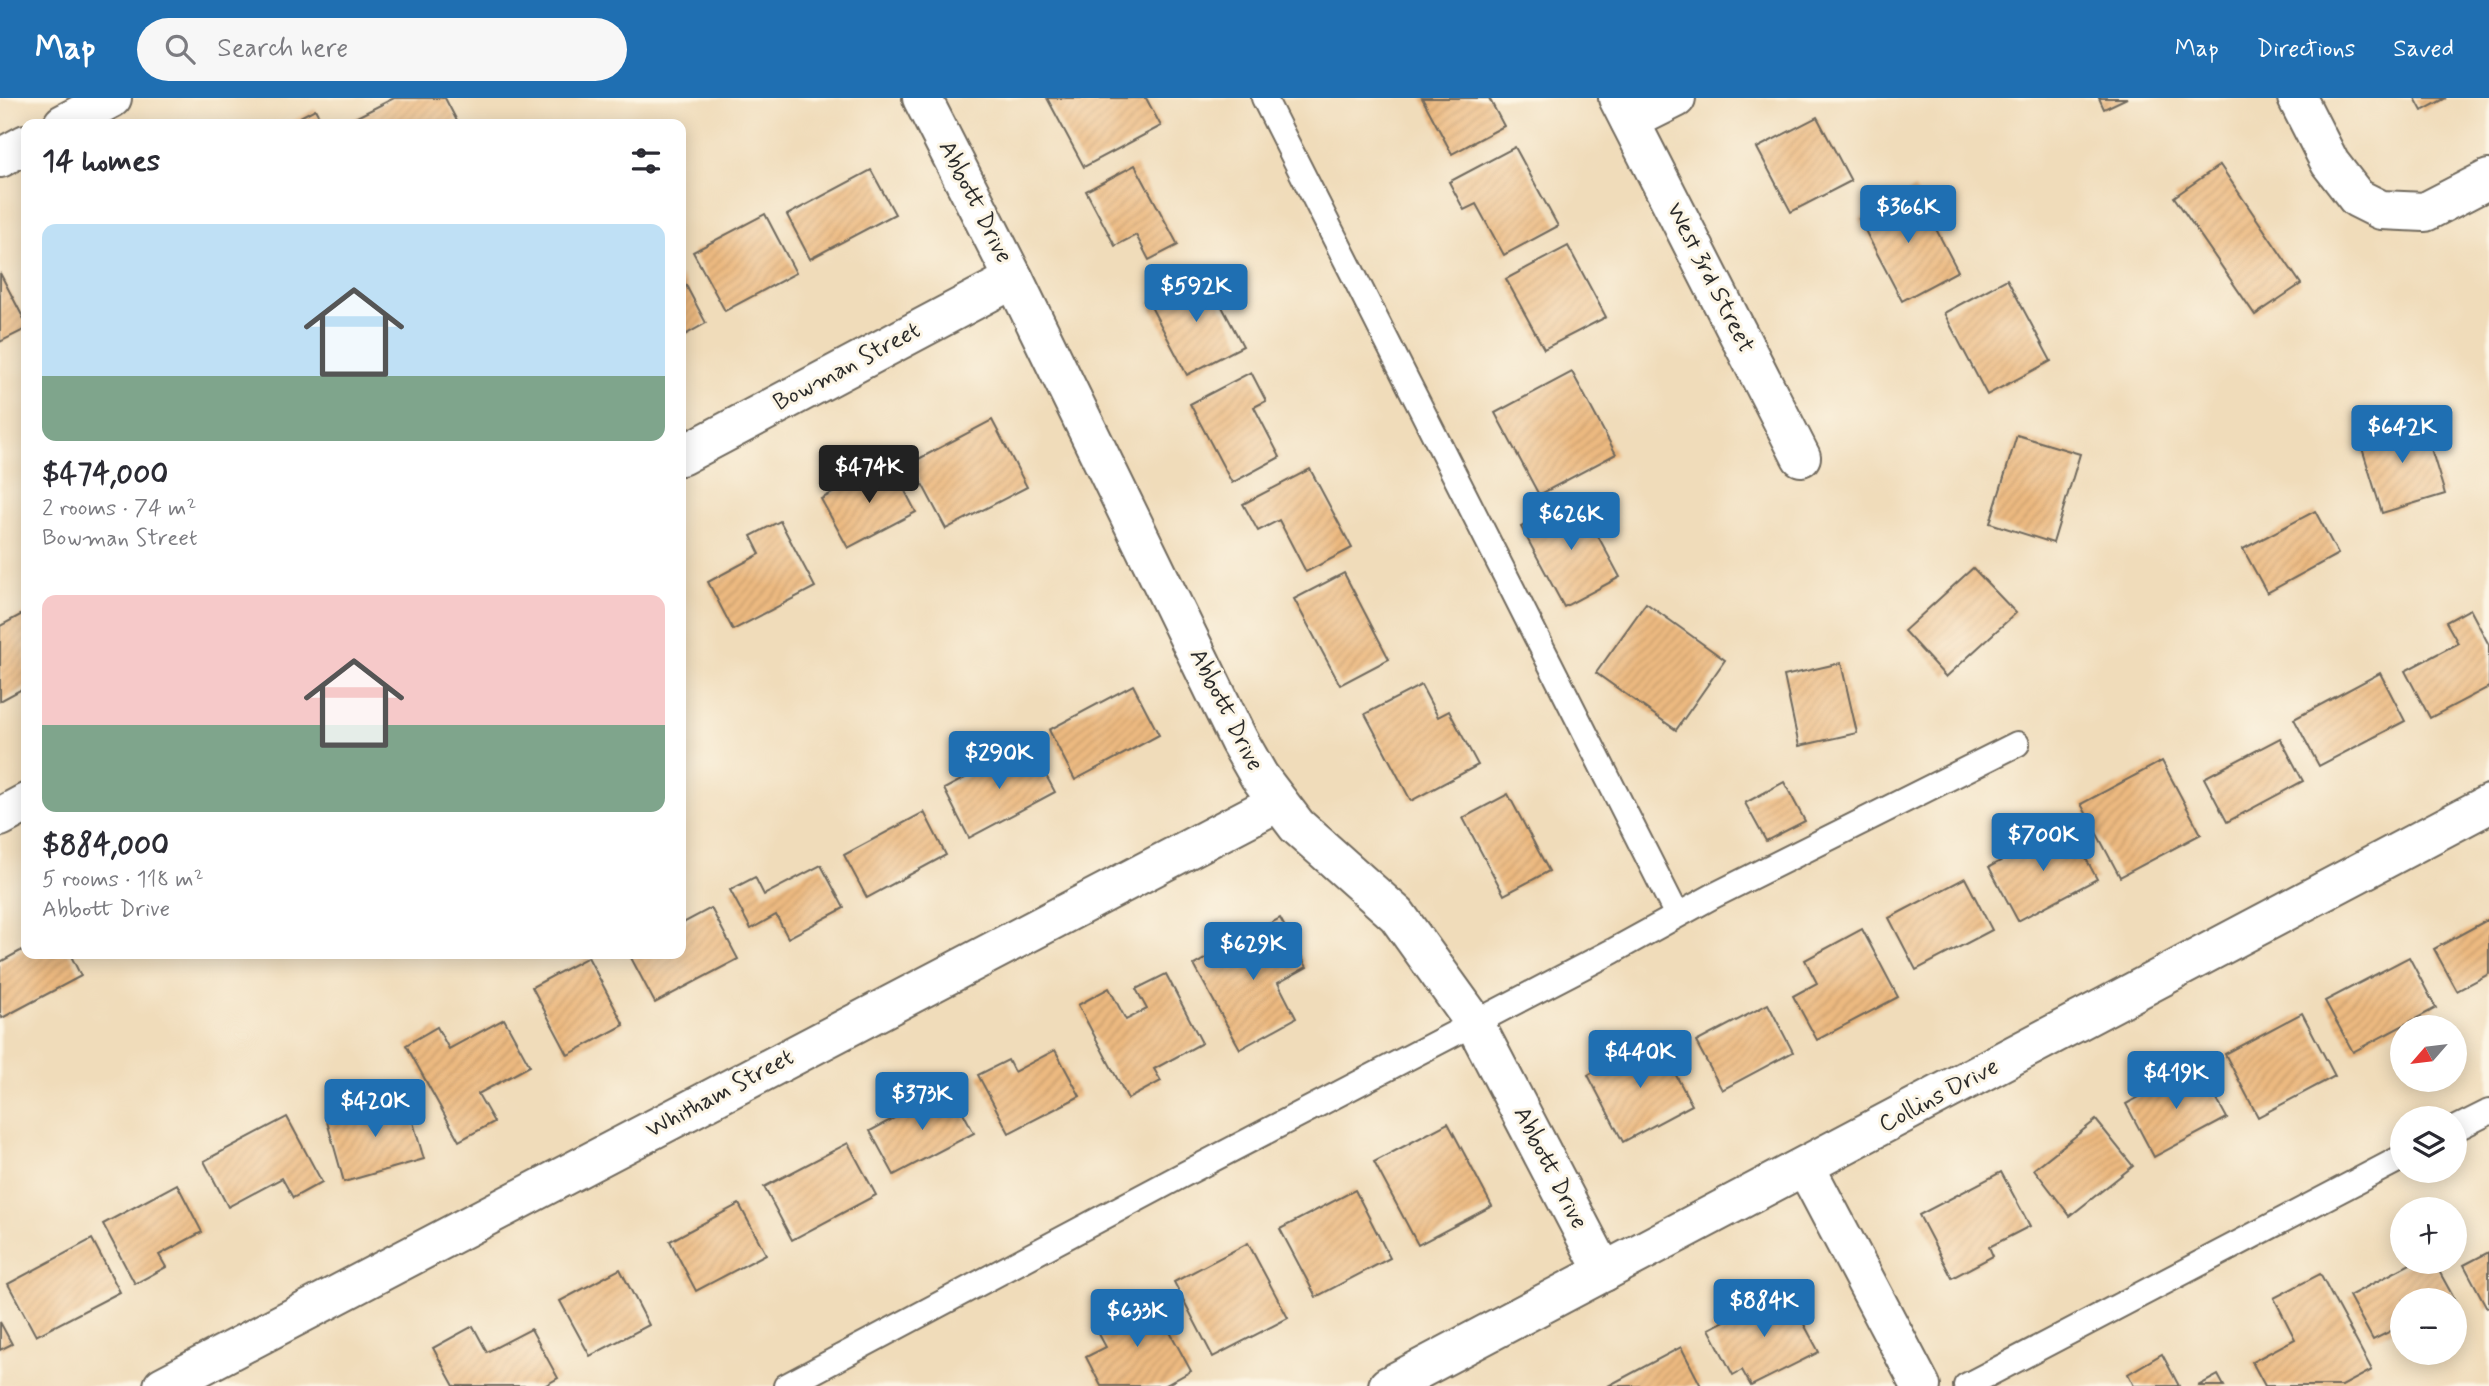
<!DOCTYPE html>
<meta charset="utf-8">
<style>
:root{--surface:#fff;--page:#f7f7f7;--text:#2b2b33;--muted:#7c7c81;--accent:#1f6fb2}
body{margin:0;font-family:Mynerve,sans-serif;background:var(--page);color:var(--text);height:100vh;display:flex;flex-direction:column;font-size:26px;white-space:nowrap}
*{box-sizing:border-box;margin:0}
p{font-size:23px;color:var(--muted)}
.icon{flex:none;width:38px;height:38px;fill:none;stroke:currentColor;stroke-width:2;stroke-linecap:round;stroke-linejoin:round}
.map{position:relative;flex:1;overflow:hidden}
.drawer{position:absolute;left:21px;top:21px;width:665px;height:840px;display:flex;flex-direction:column;background:var(--surface);border-radius:14px;box-shadow:0 4px 18px #0003}
.drawer>*{flex:none}
.needle{width:46px;rotate:242deg}
.tools{position:absolute;left:2390px;top:917px;display:grid;gap:14px}
.tools a{display:grid;place-items:center;width:77px;height:77px;border-radius:50%;background:var(--surface);box-shadow:0 4px 18px #0003;font-size:35px}
.price{position:absolute;translate:-50% -60px;padding:0 16px;border-radius:7px;background:var(--accent);color:#fff;font-size:23px;line-height:46px;filter:drop-shadow(0 2px 4px #0008)}
.price::after{content:'';position:absolute;left:50%;top:42px;width:21px;height:16px;margin-left:-10px;background:inherit;clip-path:polygon(0 0,100% 0,50% 100%)}
.price.active{background:#222;color:#fff}
ul{padding:0;list-style:none}
li{display:grid;align-content:center;gap:14px;height:371px;padding:0 21px}
li span{display:grid;place-items:center;height:217px;border-radius:14px;color:#555}
li>.icon{margin-inline-start:auto}
span .icon{width:126px;height:126px;fill:#fffc;stroke-width:1}
li b{font-size:30px}
h2{display:flex;justify-content:space-between;align-items:center;height:84px;padding:0 21px;font-size:30px}
header{display:flex;align-items:center;gap:42px;box-sizing:border-box;height:98px;padding:0 35px;background:var(--accent);color:#fff}
header strong{font-size:33px}
nav{display:flex;gap:38px;margin-inline-start:auto;font-size:24px}
.search{width:490px;height:63px;background:var(--page);display:flex;align-items:center;gap:18px;box-sizing:border-box;padding:0 24px;border-radius:38px;color:var(--muted);font-size:26px}
.map>svg:first-child{display:block}
.building{fill:url(#building-hatch)}
.lines{fill:none;stroke-linecap:round;stroke-linejoin:round}
.lane-casing{stroke:#70695d;stroke-width:28}
.street-casing{stroke:#70695d;stroke-width:42}
.lane{stroke:#fff;stroke-width:24}
.street{stroke:#fff;stroke-width:38}
.labels{text-anchor:middle;dominant-baseline:central;stroke-width:6;stroke-linejoin:round;paint-order:stroke}
.street-label{font-size:24px;fill:#2b2b2b;stroke:#fcf5e5}
</style>
<header>
<strong>Map</strong>
<div class="search"><svg class="icon" aria-label="search" viewBox="0 0 24 24"><circle cx="10" cy="10" r="6"/><path d="M15 15l6 6"/></svg>Search here</div>
<nav><a>Map</a><a>Directions</a><a>Saved</a></nav>
</header>
<div class="map">
<svg width="2489" height="1288" viewBox="0 0 2489 1288">
<defs>
<pattern id="building-hatch" width="6" height="6" patternUnits="userSpaceOnUse" patternTransform="scale(1.75)"><rect width="6" height="6" fill="#ecb980"/><path d="M-1 1l2-2M0 6l6-6M5 7l2-2" fill="none" stroke="#cb9f6f"/></pattern>
</defs>
<rect width="100%" height="100%" fill="#fcf5e5"/>
<filter id="ink" filterUnits="userSpaceOnUse"><feTurbulence type="fractalNoise" baseFrequency=".0143" numOctaves="2"/><feDisplacementMap in="SourceGraphic" scale="14" xChannelSelector="R" yChannelSelector="G"/><feConvolveMatrix kernelMatrix="1 2 1 2 8 2 1 2 1" color-interpolation-filters="sRGB"/></filter>
<filter id="wash" filterUnits="userSpaceOnUse"><feTurbulence type="fractalNoise" baseFrequency=".00686" numOctaves="4" result="noise"/><feDisplacementMap in="SourceGraphic" scale="28" xChannelSelector="R" yChannelSelector="G"/><feGaussianBlur stdDeviation="1.57" result="paint"/><feColorMatrix in="noise" values="0 0 0 0 0 0 0 0 0 0 0 0 0 0 0 0 0 1.4 0 .05"/><feComposite in="paint" operator="in"/></filter>
<g filter="url(#wash)">
<rect width="100%" height="100%" fill="#f0dcba"/>
<g id="blocks">
<g class="building">
<polygon points="394,0 445,0 457,23 452,26 356,26 353,21"/>
<polygon points="1047,0 1146,0 1161,28 1084,69"/>
<polygon points="1422,0 1489,0 1504,28 1452,56"/>
<polygon points="2099,0 2127,0 2104,11"/>
<polygon points="2415,0 2446,0 2422,13"/>
<polygon points="315,11 323,26 287,26"/>
<polygon points="1817,19 1851,83 1791,114 1757,50"/>
<polygon points="1515,49 1558,128 1504,157 1476,106 1464,112 1449,84"/>
<polygon points="1135,67 1178,147 1149,162 1136,137 1115,148 1086,93"/>
<polygon points="2220,67 2301,186 2255,217 2174,99"/>
<polygon points="871,72 895,116 810,161 787,117"/>
<polygon points="1915,91 1958,173 1902,203 1859,121"/>
<polygon points="765,116 796,175 725,213 693,154"/>
<polygon points="1568,148 1606,219 1544,251 1506,181"/>
<polygon points="0,175 26,225 26,231 0,244"/>
<polygon points="1204,175 1243,248 1187,277 1149,205"/>
<polygon points="681,178 706,225 681,239"/>
<polygon points="2007,181 2051,263 1987,297 1944,215"/>
<polygon points="1251,274 1266,303 1254,309 1280,359 1232,385 1190,306"/>
<polygon points="1572,274 1616,356 1539,397 1495,315"/>
<polygon points="2421,318 2445,396 2382,415 2358,337"/>
<polygon points="992,322 1027,389 946,431 911,365"/>
<polygon points="2017,337 2080,356 2053,445 1990,425"/>
<polygon points="890,364 916,414 848,450 821,401"/>
<polygon points="1310,371 1352,450 1306,474 1279,422 1258,433 1243,406"/>
<polygon points="1577,399 1620,479 1564,509 1521,429"/>
<polygon points="2315,413 2338,456 2267,495 2243,451"/>
<polygon points="780,423 815,489 733,532 708,484 760,456 751,438"/>
<polygon points="1973,470 2016,515 1946,579 1904,533"/>
<polygon points="1344,475 1389,561 1340,587 1294,501"/>
<polygon points="1646,505 1725,562 1676,632 1596,575"/>
<polygon points="2470,511 2489,547 2489,589 2430,620 2405,573 2458,545 2446,524"/>
<polygon points="26,514 26,589 0,603 0,528"/>
<polygon points="1841,565 1857,635 1799,648 1784,578"/>
<polygon points="2380,575 2405,623 2319,668 2294,621"/>
<polygon points="1133,587 1159,637 1075,682 1049,632"/>
<polygon points="1421,587 1438,619 1449,613 1478,667 1411,703 1365,616"/>
<polygon points="2280,640 2303,683 2227,724 2204,680"/>
<polygon points="1029,646 1055,694 969,740 944,691"/>
<polygon points="2162,663 2201,736 2120,779 2081,706"/>
<polygon points="1784,684 1805,723 1766,743 1745,705"/>
<polygon points="1508,696 1549,773 1504,797 1463,720"/>
<polygon points="924,714 946,757 867,800 844,757"/>
<polygon points="2068,727 2097,781 2018,823 1989,769"/>
<polygon points="821,767 844,810 788,840 776,817 751,831 730,792 755,779 764,797"/>
<polygon points="1965,780 1992,832 1916,872 1889,820"/>
<polygon points="711,810 738,861 655,905 629,856 681,856 681,826"/>
<polygon points="1280,820 1307,869 1278,885 1296,920 1240,951 1194,867"/>
<polygon points="2489,821 2489,876 2457,893 2434,851"/>
<polygon points="1862,831 1898,899 1817,942 1793,898 1817,885 1805,862"/>
<polygon points="26,850 26,856 70,856 81,878 2,920 0,915 0,864"/>
<polygon points="588,859 624,927 568,957 532,889"/>
<polygon points="2409,859 2436,910 2353,954 2325,903"/>
<polygon points="1166,876 1202,945 1154,971 1161,983 1128,1001 1078,907 1109,890 1126,922 1147,911 1136,891"/>
<polygon points="1768,906 1793,954 1722,992 1696,944"/>
<polygon points="2302,915 2335,978 2258,1019 2225,956"/>
<polygon points="504,921 530,968 478,996 494,1024 459,1043 406,947 437,929 449,951"/>
<polygon points="1656,940 1692,1007 1623,1044 1588,977"/>
<polygon points="1055,952 1080,998 1009,1035 978,977 1008,962 1014,974"/>
<polygon points="2198,967 2227,1020 2154,1059 2126,1006"/>
<polygon points="950,990 974,1035 894,1077 870,1033"/>
<polygon points="405,997 424,1061 344,1084 326,1020"/>
<polygon points="287,1019 322,1084 293,1100 282,1080 228,1109 204,1063"/>
<polygon points="2096,1022 2133,1068 2070,1118 2034,1071"/>
<polygon points="1448,1025 1492,1108 1418,1147 1374,1064"/>
<polygon points="848,1045 876,1097 792,1142 764,1089"/>
<polygon points="2001,1074 2030,1128 1989,1149 1993,1158 1952,1180 1919,1117"/>
<polygon points="177,1086 202,1134 159,1157 166,1169 135,1186 103,1126"/>
<polygon points="1355,1092 1390,1160 1316,1199 1280,1131"/>
<polygon points="739,1106 766,1156 696,1193 670,1143"/>
<polygon points="92,1141 120,1194 36,1238 8,1186"/>
<polygon points="1248,1145 1288,1220 1213,1259 1174,1184"/>
<polygon points="2489,1154 2489,1209 2487,1210 2464,1167"/>
<polygon points="2414,1164 2434,1164 2455,1202 2403,1202 2403,1227 2373,1242 2349,1198"/>
<polygon points="620,1171 649,1227 590,1258 560,1203"/>
<polygon points="2320,1176 2372,1272 2342,1288 2265,1288 2252,1264 2295,1241 2274,1200"/>
<polygon points="1785,1191 1819,1254 1751,1288 1742,1272 1733,1277 1709,1231"/>
<polygon points="1150,1197 1191,1273 1164,1288 1101,1288 1086,1259 1106,1249 1094,1227"/>
<polygon points="0,1224 12,1246 0,1252"/>
<polygon points="473,1228 487,1254 531,1231 558,1280 544,1288 454,1288 433,1250"/>
<polygon points="1681,1249 1701,1288 1608,1288"/>
<polygon points="2162,1256 2179,1288 2134,1288 2128,1276"/>
<polygon points="2218,1277 2224,1288 2198,1288"/>
</g>
</g>
</g>
<g filter="url(#ink)">
<use href="#blocks" fill-opacity="0" stroke="#70695d" stroke-width="2"/>
<g class="lines">
<g class="lane-casing">
<g id="lane">
<polyline points="1264,0 1677,817"/>
<polyline points="2455,1031 2489,1014"/>
<polyline points="786,1288 1175,1081 1613,853 1713,798 2017,646"/>
<polyline points="1966,1288 2403,1059"/>
</g>
</g>
<g class="street-casing">
<g id="street">
<polyline points="922,0 1014,181 1239,643 1259,678 1297,728 1397,817 1474,924 1604,1174"/>
<polyline points="1618,0 1801,359"/>
<polyline points="2297,0 2330,65 2357,100 2381,112 2425,114 2489,81"/>
<polyline points="1630,23 1676,0"/>
<polyline points="63,26 112,0"/>
<polyline points="0,60 26,46"/>
<polyline points="681,358 1014,181"/>
<polyline points="0,719 26,705"/>
<polyline points="1805,1068 1921,1288"/>
<polyline points="163,1288 1278,704"/>
<polyline points="1388,1288 2489,706"/>
</g>
</g>
<use href="#lane" class="lane"/>
<use href="#street" class="street"/>
</g>
</g>
<g class="labels">
<g class="street-label">
<text transform="translate(975 104) rotate(63)">Abbott Drive</text>
<text transform="translate(1710 180) rotate(63)">West 3rd Street</text>
<text transform="translate(847 269) rotate(-28)">Bowman Street</text>
<text transform="translate(1226 612) rotate(63)">Abbott Drive</text>
<text transform="translate(720 996) rotate(-28)">Whitham Street</text>
<text transform="translate(1939 998) rotate(-28)">Collins Drive</text>
<text transform="translate(1550 1070) rotate(63)">Abbott Drive</text>
</g>
</g>
</svg>
<div class="tools">
<a><svg class="needle" viewBox="-14 -14 28 28"><path d="M0-13l5 13h-10z" fill="#e53935"/><path d="M0 13l5-13h-10z" fill="#7c7c81"/></svg></a>
<a><svg class="icon" aria-label="layers" viewBox="0 0 24 24"><path d="M12 4l9 5-9 5-9-5zM3 14l9 5 9-5"/></svg></a>
<a>+</a>
<a>−</a>
</div>
<b class="price" style="left:1908px;top:147px">$366K</b>
<b class="price" style="left:1196px;top:226px">$592K</b>
<b class="price" style="left:2402px;top:367px">$642K</b>
<b class="price active" style="left:869px;top:407px">$474K</b>
<b class="price" style="left:1571px;top:454px">$626K</b>
<b class="price" style="left:999px;top:693px">$290K</b>
<b class="price" style="left:2043px;top:775px">$700K</b>
<b class="price" style="left:1253px;top:884px">$629K</b>
<b class="price" style="left:1640px;top:992px">$440K</b>
<b class="price" style="left:2176px;top:1013px">$419K</b>
<b class="price" style="left:922px;top:1034px">$373K</b>
<b class="price" style="left:375px;top:1041px">$420K</b>
<b class="price" style="left:1764px;top:1241px">$884K</b>
<b class="price" style="left:1137px;top:1251px">$633K</b>
<section class="drawer">
<h2>14 homes<svg class="icon" aria-label="filters" viewBox="0 0 24 24"><path d="M4 7h16M4 17h16"/><circle cx="9" cy="7" r="2"/><circle cx="15" cy="17" r="2"/></svg></h2>
<ul>
<li><span style="background:linear-gradient(#bfe0f5 70%,#7fa58c 0)"><svg class="icon" aria-label="home" viewBox="0 0 24 24"><path d="M3 11l9-7 9 7M6 9v11h12V9"/></svg></span><div><b>$474,000</b><p>2 rooms · 74 m²</p><p>Bowman Street</p></div></li>
<li><span style="background:linear-gradient(#f6c9c9 60%,#7fa58c 0)"><svg class="icon" aria-label="home" viewBox="0 0 24 24"><path d="M3 11l9-7 9 7M6 9v11h12V9"/></svg></span><div><b>$884,000</b><p>5 rooms · 118 m²</p><p>Abbott Drive</p></div></li>
</ul>
</section>
</div>
